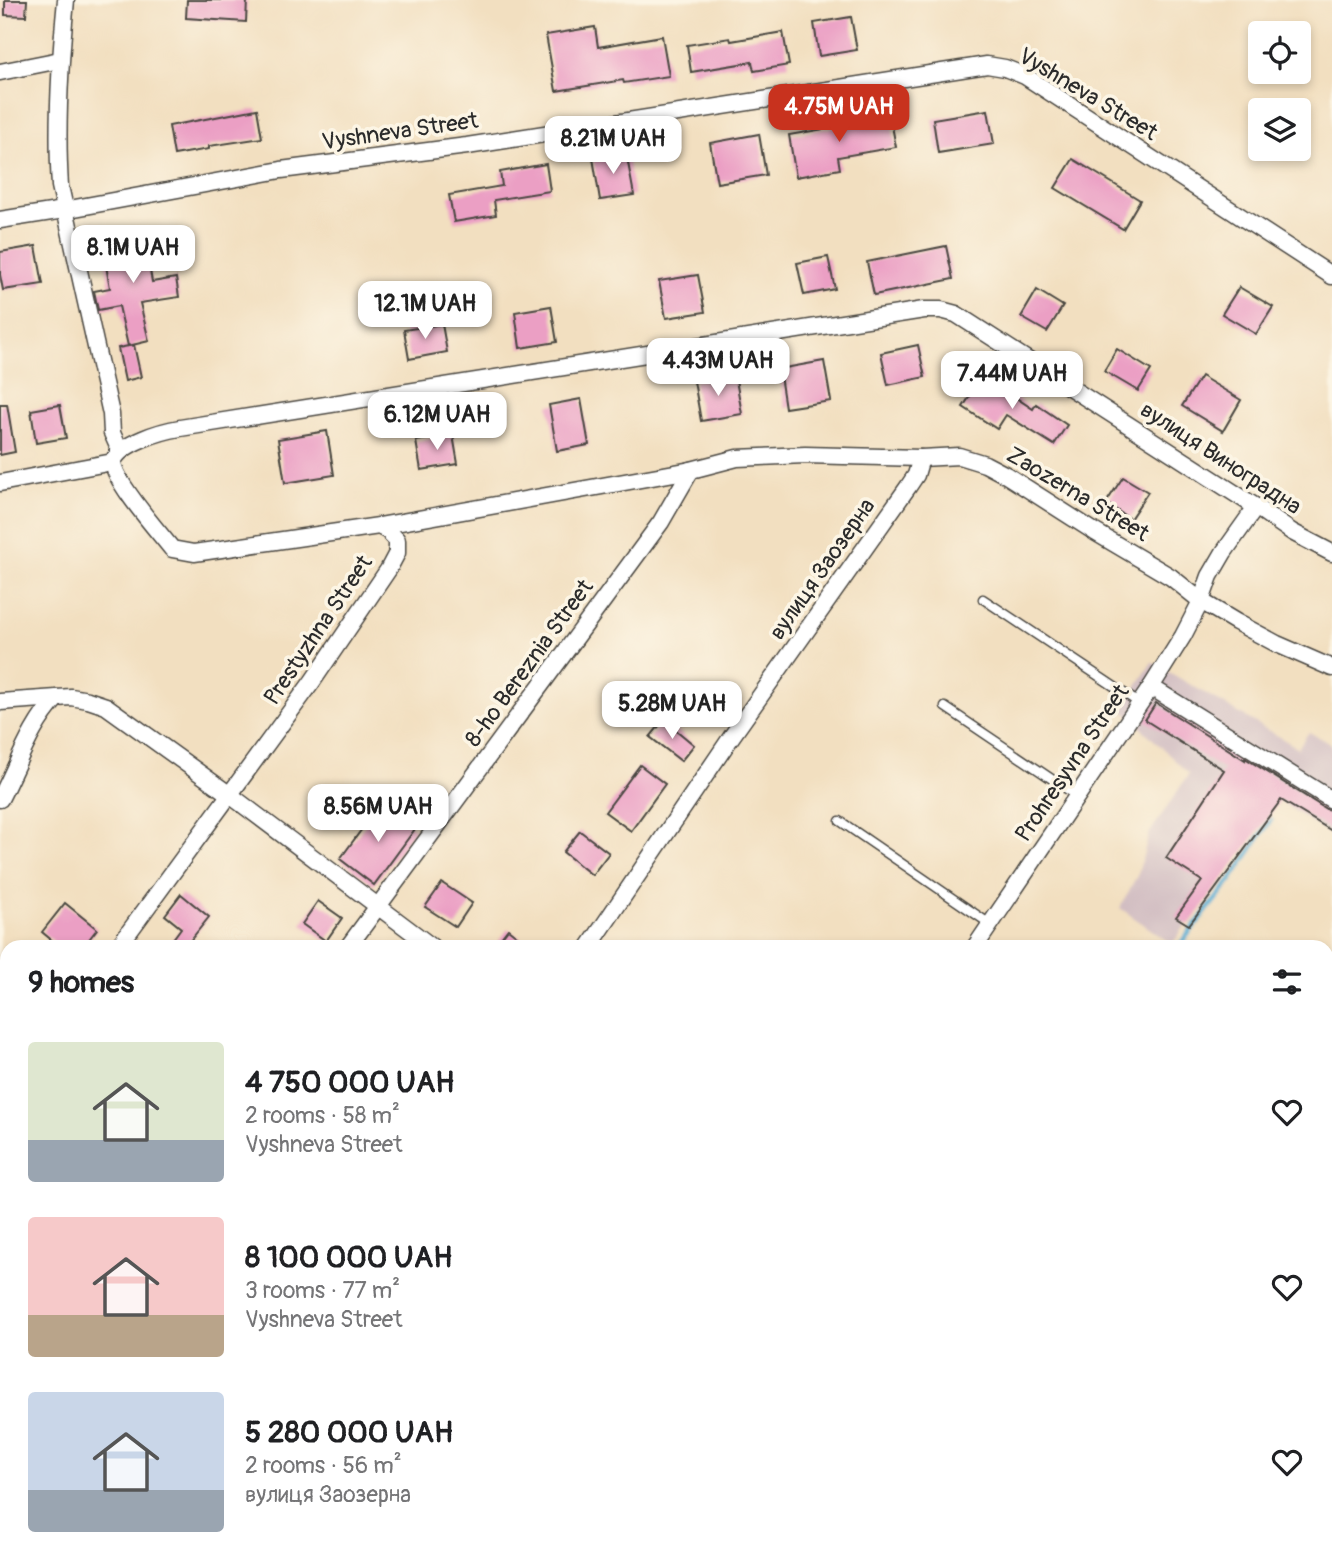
<!DOCTYPE html>
<meta charset="utf-8">
<style>
:root{--surface:#fff;--page:#f6f6f6;--text:#202124;--muted:#757577;--accent:#c8321e}
body{margin:0;font-family:Pangolin,sans-serif;background:var(--page);color:var(--text);height:100vh;display:flex;flex-direction:column;font-size:26px;white-space:nowrap}
*{box-sizing:border-box;margin:0}
p{font-size:23px;color:var(--muted)}
.icon{flex:none;width:38px;height:38px;fill:none;stroke:currentColor;stroke-width:2;stroke-linecap:round;stroke-linejoin:round}
.map{position:relative;flex:1;overflow:hidden}
.sheet{position:absolute;left:0px;top:940px;width:1334px;height:625px;display:flex;flex-direction:column;background:var(--surface);border-radius:21px 21px 0 0;box-shadow:0 4px 10px #0003}
.sheet>*{flex:none}
.buttons{position:absolute;left:1248px;top:21px;display:grid;gap:14px}
.buttons a{display:grid;place-items:center;width:63px;height:63px;border-radius:7px;background:var(--surface);box-shadow:0 4px 10px #0003;font-size:35px}
.price{position:absolute;translate:-50% -60px;padding:0 16px;border-radius:14px;background:#fff;color:#222;font-size:23px;line-height:46px;filter:drop-shadow(0 2px 4px #0008)}
.price::after{content:'';position:absolute;left:50%;top:42px;width:21px;height:16px;margin-left:-10px;background:inherit;clip-path:polygon(0 0,100% 0,50% 100%)}
.price.selected{background:var(--accent);color:#fff}
ul{padding:0;list-style:none}
li{display:flex;align-items:center;gap:21px;height:175px;padding:0 28px}
li span{display:grid;place-items:center;flex:none;width:196px;height:140px;border-radius:7px;color:#555}
li>.icon{margin-inline-start:auto}
span .icon{width:84px;height:84px;fill:#fffc;stroke-width:1}
li b{font-size:30px}
h2{display:flex;justify-content:space-between;align-items:center;height:84px;padding:0 28px;font-size:30px}
.map>svg:first-child{display:block}
.industrial{fill:#d2bec2}
.lines{fill:none;stroke-linecap:round;stroke-linejoin:round}
.stream{stroke:#57acd3;stroke-width:4.5}
.building{fill:#eb9fc4}
.lane-casing{stroke:#494641;stroke-width:11}
.street-casing{stroke:#494641;stroke-width:19}
.lane{stroke:#fff;stroke-width:8}
.street{stroke:#fff;stroke-width:16}
.labels{text-anchor:middle;dominant-baseline:central;stroke-width:7;stroke-linejoin:round;paint-order:stroke}
.street-label{font-size:23px;fill:#2b2b2b;stroke:#fcf5e5}
</style>
<div class="map">
<svg width="1332" height="1564" viewBox="0 0 1332 1564">
<rect width="100%" height="100%" fill="#fcf5e5"/>
<filter id="ink" filterUnits="userSpaceOnUse"><feTurbulence type="fractalNoise" baseFrequency=".0143" numOctaves="2"/><feDisplacementMap in="SourceGraphic" scale="14" xChannelSelector="R" yChannelSelector="G"/><feConvolveMatrix kernelMatrix="1 2 1 2 8 2 1 2 1" color-interpolation-filters="sRGB"/></filter>
<filter id="wash" filterUnits="userSpaceOnUse"><feTurbulence type="fractalNoise" baseFrequency=".00686" numOctaves="4" result="noise"/><feDisplacementMap in="SourceGraphic" scale="28" xChannelSelector="R" yChannelSelector="G"/><feGaussianBlur stdDeviation="1.57" result="paint"/><feColorMatrix in="noise" values="0 0 0 0 0 0 0 0 0 0 0 0 0 0 0 0 0 1.4 0 .05"/><feComposite in="paint" operator="in"/></filter>
<g filter="url(#wash)">
<rect width="100%" height="100%" fill="#f2dfc0"/>
<polygon class="industrial" points="1152,662 1298,748 1309,732 1332,745 1332,836 1278,800 1172,944 1120,908 1138,874 1149,834 1189,774 1122,709"/>
<g class="lines">
<g class="stream">
<polyline points="1178,947 1231,880 1271,820"/>
<polyline points="797,1564 803,1558"/>
</g>
</g>
<g id="blocks">
<g class="building">
<polygon points="5,0 27,0 26,16 5,15"/>
<polygon points="187,0 247,0 246,22 186,18"/>
<polygon points="851,17 857,50 819,56 814,23"/>
<polygon points="595,27 598,47 662,36 669,76 624,83 623,80 556,91 546,35"/>
<polygon points="783,32 789,65 754,71 752,62 691,72 687,45 730,38 731,41"/>
<polygon points="257,109 262,138 209,146 209,149 174,155 169,126"/>
<polygon points="988,110 994,144 938,153 933,119"/>
<polygon points="890,115 896,147 838,157 840,169 796,177 789,135 853,124 853,122"/>
<polygon points="759,134 766,175 717,183 710,143"/>
<polygon points="626,152 634,195 600,200 593,158"/>
<polygon points="1073,159 1140,200 1123,229 1055,188"/>
<polygon points="546,164 550,191 494,200 496,215 454,222 449,195 502,186 500,172"/>
<polygon points="143,229 152,282 176,278 179,297 140,303 149,341 128,346 119,306 98,310 94,291 110,288 105,260 116,258 112,235"/>
<polygon points="36,246 43,284 3,290 0,275 0,252"/>
<polygon points="946,246 953,279 874,295 867,262"/>
<polygon points="828,257 835,289 804,295 797,263"/>
<polygon points="698,275 705,312 666,318 659,281"/>
<polygon points="1239,287 1273,307 1256,334 1222,314"/>
<polygon points="1037,290 1063,306 1047,332 1021,317"/>
<polygon points="551,306 557,342 520,348 515,312"/>
<polygon points="442,324 447,352 409,359 404,330"/>
<polygon points="134,345 141,377 125,381 118,348"/>
<polygon points="918,345 925,377 888,385 881,353"/>
<polygon points="1117,349 1151,370 1138,391 1104,371"/>
<polygon points="824,361 831,401 785,408 779,369"/>
<polygon points="735,374 742,414 701,421 694,381"/>
<polygon points="983,376 1033,409 1036,404 1067,425 1054,445 1006,415 997,429 963,407"/>
<polygon points="1201,376 1241,400 1223,431 1182,406"/>
<polygon points="581,399 589,445 557,451 549,405"/>
<polygon points="0,404 7,404 15,452 0,455"/>
<polygon points="60,405 66,438 36,443 31,410"/>
<polygon points="327,431 334,475 285,483 278,439"/>
<polygon points="453,435 458,464 421,470 416,441"/>
<polygon points="1123,477 1148,492 1130,519 1106,503"/>
<polygon points="1156,703 1245,760 1245,758 1326,809 1332,810 1332,831 1281,800 1189,925 1176,917 1202,881 1166,858 1224,770 1145,720"/>
<polygon points="664,720 694,745 681,761 650,737"/>
<polygon points="640,765 665,784 631,831 605,812"/>
<polygon points="381,803 415,829 374,885 340,859"/>
<polygon points="580,831 609,853 592,875 563,852"/>
<polygon points="442,883 472,903 456,927 425,907"/>
<polygon points="181,894 209,917 185,947 167,947 181,928 165,915"/>
<polygon points="318,901 342,918 326,941 302,924"/>
<polygon points="65,903 97,929 83,947 60,947 42,932"/>
<polygon points="508,929 531,947 494,947"/>
</g>
</g>
</g>
<g filter="url(#ink)">
<use href="#blocks" fill-opacity="0" stroke="#494641" stroke-width="2"/>
<g class="lines">
<g class="lane-casing">
<g id="lane">
<polyline points="983,599 1139,703"/>
<polyline points="945,707 1077,796"/>
<polyline points="840,821 990,924"/>
</g>
</g>
<g class="street-casing">
<g id="street">
<path d="M66,0C60,61 56,124 60,186L111,414L112,433L120,451"/>
<polyline points="0,72 60,60"/>
<polyline points="0,220 64,210 281,170 467,146 987,65 1005,68 1025,76 1332,276"/>
<path d="M113,462C120,443 162,431 180,428L924,310H941L956,314L1256,507L1292,532L1332,553"/>
<path d="M113,462C114,482 158,531 172,549L194,553L379,526L388,531L397,540V553L388,570L312,682L118,947"/>
<polyline points="0,483 113,462"/>
<polyline points="379,526 691,470 737,458 805,455 921,458 959,456 985,464 1006,475 1095,532 1171,577 1201,601 1236,622 1277,644 1332,668"/>
<polyline points="1151,687 1332,800"/>
<polyline points="0,702 71,697 88,700 106,706 230,795 432,947"/>
<path d="M0,799C18,765 30,726 57,698"/>
<polyline points="348,947 661,522 691,470"/>
<polyline points="589,947 732,736 908,487 916,475 921,458"/>
<polyline points="975,947 1151,687 1183,636 1201,601 1210,576 1224,552 1256,507"/>
<polyline points="1326,1024 1332,1017"/>
<polyline points="0,1108 7,1099"/>
<polyline points="0,1232 7,1237"/>
<polyline points="1326,1234 1332,1227"/>
<polyline points="468,1558 478,1564"/>
<polyline points="1013,1558 1022,1564"/>
<polyline points="1281,1558 1289,1564"/>
<polyline points="31,1564 36,1558"/>
<polyline points="621,1564 626,1558"/>
<polyline points="871,1564 875,1558"/>
<polyline points="1322,1564 1332,1551"/>
</g>
</g>
<use href="#lane" class="lane"/>
<use href="#street" class="street"/>
</g>
</g>
<g class="labels">
<g class="street-label">
<text transform="translate(1088 94) rotate(31)">Vyshneva Street</text>
<text transform="translate(400 131) rotate(-8)">Vyshneva Street</text>
<text transform="translate(1221 458) rotate(33)">вулиця Виноградна</text>
<text transform="translate(1078 494) rotate(31)">Zaozerna Street</text>
<text transform="translate(822 569) rotate(-55)">вулиця Заозерна</text>
<text transform="translate(318 630) rotate(-56)">Prestyzhna Street</text>
<text transform="translate(529 663) rotate(-54)">8-ho Bereznia Street</text>
<text transform="translate(1072 763) rotate(-56)">Prohresyvna Street</text>
</g>
</g>
</svg>
<div class="buttons">
<a><svg class="icon" aria-label="locate" viewBox="0 0 24 24"><circle cx="12" cy="12" r="6"/><path d="M12 2v4M12 18v4M2 12h4M18 12h4"/></svg></a>
<a><svg class="icon" aria-label="layers" viewBox="0 0 24 24"><path d="M12 4l9 5-9 5-9-5zM3 14l9 5 9-5"/></svg></a>
</div>
<b class="price selected" style="left:839px;top:144px">4.75M UAH</b>
<b class="price" style="left:613px;top:176px">8.21M UAH</b>
<b class="price" style="left:133px;top:285px">8.1M UAH</b>
<b class="price" style="left:425px;top:341px">12.1M UAH</b>
<b class="price" style="left:718px;top:398px">4.43M UAH</b>
<b class="price" style="left:1012px;top:411px">7.44M UAH</b>
<b class="price" style="left:437px;top:452px">6.12M UAH</b>
<b class="price" style="left:672px;top:741px">5.28M UAH</b>
<b class="price" style="left:378px;top:844px">8.56M UAH</b>
<section class="sheet">
<h2>9 homes<svg class="icon" aria-label="filters" viewBox="0 0 24 24"><path d="M4 7h16M4 17h16"/><circle cx="9" cy="7" r="2"/><circle cx="15" cy="17" r="2"/></svg></h2>
<ul>
<li><span style="background:linear-gradient(#dfe7d0 70%,#9aa5b1 0)"><svg class="icon" aria-label="home" viewBox="0 0 24 24"><path d="M3 11l9-7 9 7M6 9v11h12V9"/></svg></span><div><b>4 750 000 UAH</b><p>2 rooms · 58 m²</p><p>Vyshneva Street</p></div><svg class="icon" aria-label="heart" viewBox="0 0 24 24"><path d="M12 20l-8-8c-3-5 5-10 8-4 3-6 11-1 8 4z"/></svg></li>
<li><span style="background:linear-gradient(#f6c9c9 70%,#b9a48a 0)"><svg class="icon" aria-label="home" viewBox="0 0 24 24"><path d="M3 11l9-7 9 7M6 9v11h12V9"/></svg></span><div><b>8 100 000 UAH</b><p>3 rooms · 77 m²</p><p>Vyshneva Street</p></div><svg class="icon" aria-label="heart" viewBox="0 0 24 24"><path d="M12 20l-8-8c-3-5 5-10 8-4 3-6 11-1 8 4z"/></svg></li>
<li><span style="background:linear-gradient(#c9d6e8 70%,#9aa5b1 0)"><svg class="icon" aria-label="home" viewBox="0 0 24 24"><path d="M3 11l9-7 9 7M6 9v11h12V9"/></svg></span><div><b>5 280 000 UAH</b><p>2 rooms · 56 m²</p><p>вулиця Заозерна</p></div><svg class="icon" aria-label="heart" viewBox="0 0 24 24"><path d="M12 20l-8-8c-3-5 5-10 8-4 3-6 11-1 8 4z"/></svg></li>
</ul>
</section>
</div>
